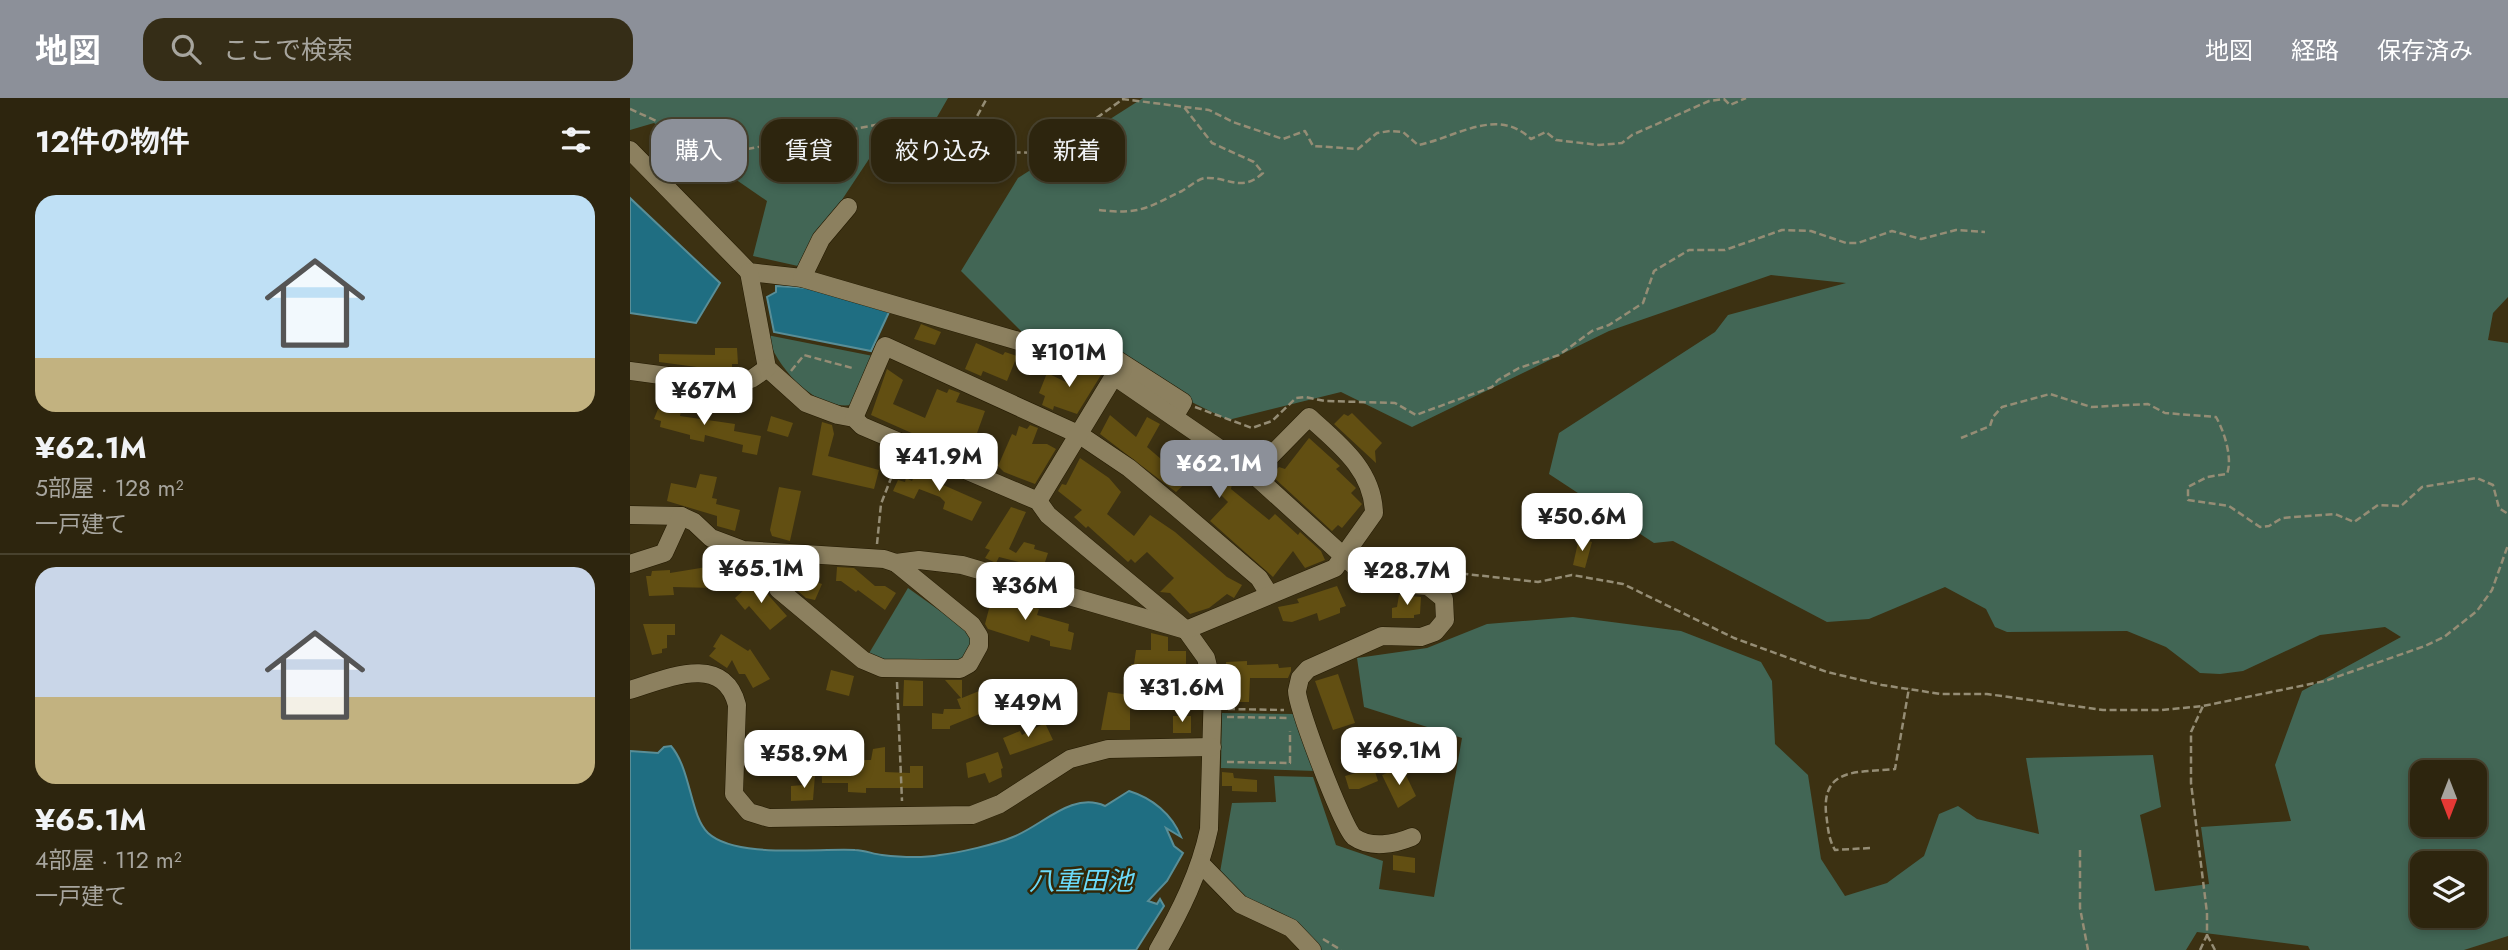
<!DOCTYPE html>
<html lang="ja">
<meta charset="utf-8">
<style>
:root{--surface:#2d250e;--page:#352d17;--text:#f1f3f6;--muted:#a7a59e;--line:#48422e;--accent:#8c9099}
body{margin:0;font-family:Jost,"Noto Sans JP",sans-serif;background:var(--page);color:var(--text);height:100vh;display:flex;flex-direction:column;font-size:26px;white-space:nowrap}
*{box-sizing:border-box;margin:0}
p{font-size:23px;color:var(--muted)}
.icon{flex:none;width:38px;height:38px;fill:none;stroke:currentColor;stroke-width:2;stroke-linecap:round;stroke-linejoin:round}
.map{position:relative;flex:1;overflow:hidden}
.side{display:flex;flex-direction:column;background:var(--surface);width:630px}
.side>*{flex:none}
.guide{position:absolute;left:21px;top:21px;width:665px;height:63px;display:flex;gap:14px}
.needle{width:46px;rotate:180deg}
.controls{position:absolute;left:1780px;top:662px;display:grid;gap:14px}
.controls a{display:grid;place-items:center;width:77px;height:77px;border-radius:14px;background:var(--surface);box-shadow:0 4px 10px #0003,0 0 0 2px var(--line);font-size:35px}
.price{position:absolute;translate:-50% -60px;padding:0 16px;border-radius:14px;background:#fff;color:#222;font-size:23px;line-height:46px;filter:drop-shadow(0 2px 4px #0008)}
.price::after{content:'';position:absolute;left:50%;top:42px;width:21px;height:16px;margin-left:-10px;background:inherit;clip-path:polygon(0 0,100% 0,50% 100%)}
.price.on{background:var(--accent);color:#fff}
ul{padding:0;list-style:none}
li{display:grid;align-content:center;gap:14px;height:371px;padding:0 35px}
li+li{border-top:2px solid var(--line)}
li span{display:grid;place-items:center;height:217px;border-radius:21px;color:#555}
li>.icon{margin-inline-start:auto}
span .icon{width:126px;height:126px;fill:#fffc;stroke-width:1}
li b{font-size:30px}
h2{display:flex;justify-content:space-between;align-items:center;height:84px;padding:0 35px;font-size:30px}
.pill{padding:0 24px;border-radius:21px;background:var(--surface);box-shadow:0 4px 10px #0003,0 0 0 2px var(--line);font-size:24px;line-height:63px}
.pill.on{background:var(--accent);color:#fff}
header{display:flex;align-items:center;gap:42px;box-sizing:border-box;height:98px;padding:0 35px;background:var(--accent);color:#fff}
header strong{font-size:33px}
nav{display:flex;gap:38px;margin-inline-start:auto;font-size:24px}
.search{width:490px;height:63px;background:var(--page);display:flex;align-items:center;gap:18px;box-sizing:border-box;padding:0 24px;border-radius:21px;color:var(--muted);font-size:26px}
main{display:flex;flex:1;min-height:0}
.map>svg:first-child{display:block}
.green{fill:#426655;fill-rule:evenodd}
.water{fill:#1f6e82;stroke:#598e97;stroke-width:2}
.building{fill:#624f12}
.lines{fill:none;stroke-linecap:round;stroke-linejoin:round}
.minor-casing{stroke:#231900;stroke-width:19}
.path{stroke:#958d75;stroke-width:2.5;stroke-dasharray:7 3.5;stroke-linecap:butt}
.minor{stroke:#8c805f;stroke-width:18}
.labels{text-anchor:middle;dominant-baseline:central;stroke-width:5;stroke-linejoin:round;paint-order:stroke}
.water-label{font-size:26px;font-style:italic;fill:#6bdaf9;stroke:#322707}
</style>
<header>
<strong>地図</strong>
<div class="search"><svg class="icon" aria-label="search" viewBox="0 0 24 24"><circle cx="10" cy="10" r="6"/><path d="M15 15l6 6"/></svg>ここで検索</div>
<nav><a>地図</a><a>経路</a><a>保存済み</a></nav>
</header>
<main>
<section class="side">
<h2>12件の物件<svg class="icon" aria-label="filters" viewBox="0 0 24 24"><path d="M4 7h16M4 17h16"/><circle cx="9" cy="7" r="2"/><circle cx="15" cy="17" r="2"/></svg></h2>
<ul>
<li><span style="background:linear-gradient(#bfe0f5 75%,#c2b280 0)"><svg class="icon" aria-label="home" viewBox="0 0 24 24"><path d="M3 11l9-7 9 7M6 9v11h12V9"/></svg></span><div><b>¥62.1M</b><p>5部屋 · 128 m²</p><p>一戸建て</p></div></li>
<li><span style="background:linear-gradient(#c9d6e8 60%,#c2b280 0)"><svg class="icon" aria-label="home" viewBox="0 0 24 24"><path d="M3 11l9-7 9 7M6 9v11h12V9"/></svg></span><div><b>¥65.1M</b><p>4部屋 · 112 m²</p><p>一戸建て</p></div></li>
</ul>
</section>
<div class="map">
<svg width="1878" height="852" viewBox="0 0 1878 852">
<rect width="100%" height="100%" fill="#3c3112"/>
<g class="green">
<polygon points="0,0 318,0 299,33 239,61 168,168 123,158 137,103 24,25 0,32"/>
<path d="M513,0H1878V199L1863,215L1858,242L1878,245V838L1834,852H1680L1678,848L1567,834L1556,852H681L589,780L602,705L646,704L644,678L683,679L706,747L753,763L749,791L804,799L832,640L734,609L727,560L797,550L857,526L943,519L1051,533L1131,564L1142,583L1145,646L1178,677L1191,761L1215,798L1257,785L1294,758L1309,716L1328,708L1347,721L1409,736L1396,660L1523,657L1531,709L1510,717L1525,793L1579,786L1571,729L1661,723L1645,667L1672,593L1771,539L1755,529L1690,537L1613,573L1590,576L1570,575L1536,549L1497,533L1377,534L1365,529L1356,511L1315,489L1239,521L1197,524L1043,443L1024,445L919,376L929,335L1085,234L1098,217L1216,185L1141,177L979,233L782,329L711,294L598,322L436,242L403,245L331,173L388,80ZM1792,674H1844V726H1792ZM1792,765H1844V817H1792Z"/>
<path d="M137,237L243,258L221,307C184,312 146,269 137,237Z"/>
<path d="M278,490L334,530L342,541L337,559C313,570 264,565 238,557Z"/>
<polygon points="592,615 667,616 686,673 591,670"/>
</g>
<g class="water">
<polygon points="0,100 90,185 66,225 0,215"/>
<polygon points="146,188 181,190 259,214 241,253 144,234 137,199 146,194"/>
<path d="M41,648C61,671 60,718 78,735C106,761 188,750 225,752C234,752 243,756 252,757C269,759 293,760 310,757C328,755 367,746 383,739C412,728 442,693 475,708L499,693C522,700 542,716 551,739L536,730L544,748L553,755L537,783L518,803L527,806L530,801L534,808L506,852H0V653L28,655L34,649Z"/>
</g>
<g class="building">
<polygon points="291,226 311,234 305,247 284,241"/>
<polygon points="346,245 373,257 375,254 387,258 377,283 353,273 351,278 335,271"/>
<polygon points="85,250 107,250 108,266 102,266 102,271 82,271 29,264 29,256 85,257"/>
<polygon points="450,264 471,277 447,316 424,308 423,312 412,307 415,298 409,295 417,275 436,284"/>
<polygon points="257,271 273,282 263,306 295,320 307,291 317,295 319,291 330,295 326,304 355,313 338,360 241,317"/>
<polygon points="36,300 53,303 50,318 105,326 104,333 131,338 127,357 112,354 113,347 75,337 74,344 60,341 60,337 30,329 31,323 24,321 28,311 33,311"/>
<polygon points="722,315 752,345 745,353 746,365 704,326 714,316 718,318"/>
<polygon points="480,317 506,339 517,319 530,326 517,349 538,367 554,346 589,374 594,367 604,377 601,391 639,422 645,416 668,437 670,434 691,453 695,462 675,470 663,453 643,479 580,423 598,404 571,377 569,379 565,376 546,394 470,336"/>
<polygon points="141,318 163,325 158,339 137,333"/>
<polygon points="192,324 202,327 204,336 198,358 249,372 244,391 182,377"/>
<polygon points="400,327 408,330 402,346 417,346 426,351 405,386 374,374 368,368 382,336 386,338 389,328 397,331"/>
<polygon points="679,340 710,368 706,371 726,390 721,395 732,406 712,430 708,427 702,433 641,377 649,369 655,371"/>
<polygon points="450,360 479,380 491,394 477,416 504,438 520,417 545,434 597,479 612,487 604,500 597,496 579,510 560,516 540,495 530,494 544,480 517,454 505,465 501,461 498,464 458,428 456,430 444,419 452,412 428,393 432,386 436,387"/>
<polygon points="290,365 300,369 298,375 313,382 311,386 352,404 342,423 313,411 315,404 310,399 289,391 284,401 263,393 268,382 275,384 276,380 282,383"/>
<polygon points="70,376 87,379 82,400 87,401 86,406 110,412 105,433 87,428 87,418 37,403 41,385 66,390"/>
<polygon points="149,389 171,393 160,443 142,438 140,432"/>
<polygon points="913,405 954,411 946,439 907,429"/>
<polygon points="381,409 396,414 379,451 386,455 394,444 405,447 404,451 418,455 413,470 369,459 366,465 355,460 360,452 355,450"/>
<polygon points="949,440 962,444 955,470 943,467"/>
<polygon points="97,458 109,463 104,478 87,472 87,490 43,489 44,497 19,498 16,478 21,478 22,473 40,472 40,475 95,466"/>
<polygon points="207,469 224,470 245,488 255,488 266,495 255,512 228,492 226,494 211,483 206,483"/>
<polygon points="170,478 192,486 185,502 176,500 161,487 164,480 169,481"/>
<polygon points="125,482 157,518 140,532 119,508 115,512 105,500"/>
<polygon points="365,488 382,493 380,502 409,511 407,517 439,526 438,533 444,535 441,552 420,548 420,543 401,537 399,544 358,531 355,526"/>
<polygon points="707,488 716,508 710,510 710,515 689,523 687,515 662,524 653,523 648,509 669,505 667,501"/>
<polygon points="769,497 791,499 790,516 784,517 784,520 762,520 762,510 767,509"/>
<polygon points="13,526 45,526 45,537 37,537 37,550 32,551 32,555 22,557"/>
<polygon points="521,535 538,539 538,553 556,553 556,576 564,576 564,588 546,588 545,584 501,584 501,566 504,566 506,552 521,552"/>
<polygon points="91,536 118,553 120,551 140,581 123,590 115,576 109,576 102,562 97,570 79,558 86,550 83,549"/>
<polygon points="617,563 617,567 648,566 649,570 661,569 661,573 658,580 620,580 619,604 598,604 596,564"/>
<polygon points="201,572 224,578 219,598 196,592"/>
<polygon points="708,576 725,625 703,632 685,583"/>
<polygon points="274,582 293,583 293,608 273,608"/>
<polygon points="315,582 332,582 332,600 354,591 362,611 320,628 320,631 302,631 302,615 313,616 314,611 331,611 327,601 331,600"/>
<polygon points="478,594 500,597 500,632 471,632"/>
<rect x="543" y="618" width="18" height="17"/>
<polygon points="415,625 423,642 380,657 373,640 390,633 392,637"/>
<polygon points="790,648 797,663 785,673 777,676 768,659"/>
<polygon points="255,649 255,674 280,675 280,668 293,668 293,690 236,690 236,695 218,694 218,685 192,685 191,656 210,656 210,662 241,662 243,651"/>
<polygon points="368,654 373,670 371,671 372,679 359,685 355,675 338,680 336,665"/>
<polygon points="742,664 748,683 729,691 719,691 715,678 726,675 725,669"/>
<polygon points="772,669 786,698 768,710 752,677"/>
<polygon points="592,674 603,675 604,680 627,682 627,694 602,693 602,688 592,688"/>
<polygon points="173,677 185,677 183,702 161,703 161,688 173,687"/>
<polygon points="763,757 785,760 785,775 763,772"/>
</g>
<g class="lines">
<g class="minor-casing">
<g id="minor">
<polyline points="0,52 119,174 172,180 423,253 472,252 553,304 544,319"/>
<path d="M119,174L137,270L176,305L208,317L224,320L232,328L408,403L418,417L556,532L576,560L583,589L579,731C570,774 550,814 528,852"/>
<polyline points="172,180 191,141 218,109"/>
<polyline points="0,273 105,287 123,280 137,270"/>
<polyline points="224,320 255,248 450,337 499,370 546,409 629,480 639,496"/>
<path d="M408,403L484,278L612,366L742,484L798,488L814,501L815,522L805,534L791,539L752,538L678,571L670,580L667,593C667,609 713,730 724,739C741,751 765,746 782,739"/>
<polyline points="0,417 51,418 64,424 81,440 113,452 254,461 266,465 342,527 349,538 349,548 339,566 330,571 252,570 233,562 148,491 144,479 144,454"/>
<path d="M266,465L289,462L332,467L556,532L705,470L744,415C743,372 709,346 679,319L624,375"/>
<polyline points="0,466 34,455 51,418"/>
<path d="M0,592C36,581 93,554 107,607L104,696L119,714L139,720L342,717L370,706L440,661L478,651L582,649"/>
<polyline points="570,765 610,806 661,830 682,852"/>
</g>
</g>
<g class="path">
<path d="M492,1L579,12L603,24L653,41L675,33L683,48L728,51L747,35L760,33L773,34L788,47C825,40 867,8 901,41L916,34L926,42L969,47L992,45L1002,37L1079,3L1094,1L1100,7L1116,0"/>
<polyline points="0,11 84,49 107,53 251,26 339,33 357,0"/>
<polyline points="339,33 363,54 418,55 493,1"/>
<path d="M469,112C511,117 518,109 552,93C559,89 569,80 576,80C599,79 611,95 633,75L624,64L582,45L554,9"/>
<polyline points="161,273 174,257 222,270"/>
<polyline points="565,309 622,330 642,323 666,300 675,299 695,303 765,305 786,317 862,289 868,282 889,270 929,257 962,233 979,227 1013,205 1024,173 1059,152 1095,152 1152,132 1181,133 1216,145 1228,145 1262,133 1291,141 1326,132 1355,134"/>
<path d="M1331,340L1360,328L1363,319L1372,309L1420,296L1461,309L1518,306L1535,315L1586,319C1594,333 1603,360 1597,376L1577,379L1558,389V402L1599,408L1630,429L1639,428L1652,420L1705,416L1724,424L1748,407L1771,408L1792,389L1847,380L1863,387L1869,410L1878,416"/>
<polyline points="247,446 251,406 268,362"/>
<polyline points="745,465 794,471"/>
<polyline points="800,472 908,484 942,477 993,486 1104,540 1197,574 1252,587 1311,596 1357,596 1473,612 1531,612 1573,608 1695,583 1795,548 1814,539 1847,513 1862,492 1878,447"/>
<polyline points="267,584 272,703"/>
<polyline points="598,611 654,612"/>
<polyline points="597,619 660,620"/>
<polyline points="597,664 660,665 660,633"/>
<path d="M1240,750L1205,752C1198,740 1198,729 1196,715C1192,668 1230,675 1265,671L1279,590"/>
<polyline points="1450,752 1450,810 1458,852"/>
<polyline points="1577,837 1585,852"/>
<polyline points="693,841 711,852"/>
<polyline points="1570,852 1577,837 1577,815 1561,685 1561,634 1573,608"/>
</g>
<use href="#minor" class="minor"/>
</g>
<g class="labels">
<g class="water-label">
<text x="451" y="783">八重田池</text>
</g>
</g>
</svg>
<div class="controls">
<a><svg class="needle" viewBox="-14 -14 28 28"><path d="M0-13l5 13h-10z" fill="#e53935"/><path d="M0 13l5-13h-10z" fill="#a7a59e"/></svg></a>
<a><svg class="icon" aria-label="layers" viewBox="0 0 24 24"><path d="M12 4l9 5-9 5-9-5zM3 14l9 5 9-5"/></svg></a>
</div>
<b class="price" style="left:439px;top:291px">¥101M</b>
<b class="price" style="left:74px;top:329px">¥67M</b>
<b class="price" style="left:309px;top:395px">¥41.9M</b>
<b class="price on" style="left:589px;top:402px">¥62.1M</b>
<b class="price" style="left:952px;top:455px">¥50.6M</b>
<b class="price" style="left:131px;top:507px">¥65.1M</b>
<b class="price" style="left:777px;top:509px">¥28.7M</b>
<b class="price" style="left:395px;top:524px">¥36M</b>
<b class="price" style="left:552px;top:626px">¥31.6M</b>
<b class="price" style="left:398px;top:641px">¥49M</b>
<b class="price" style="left:769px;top:689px">¥69.1M</b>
<b class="price" style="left:174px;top:692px">¥58.9M</b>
<div class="guide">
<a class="pill on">購入</a>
<a class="pill">賃貸</a>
<a class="pill">絞り込み</a>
<a class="pill">新着</a>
</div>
</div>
</main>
